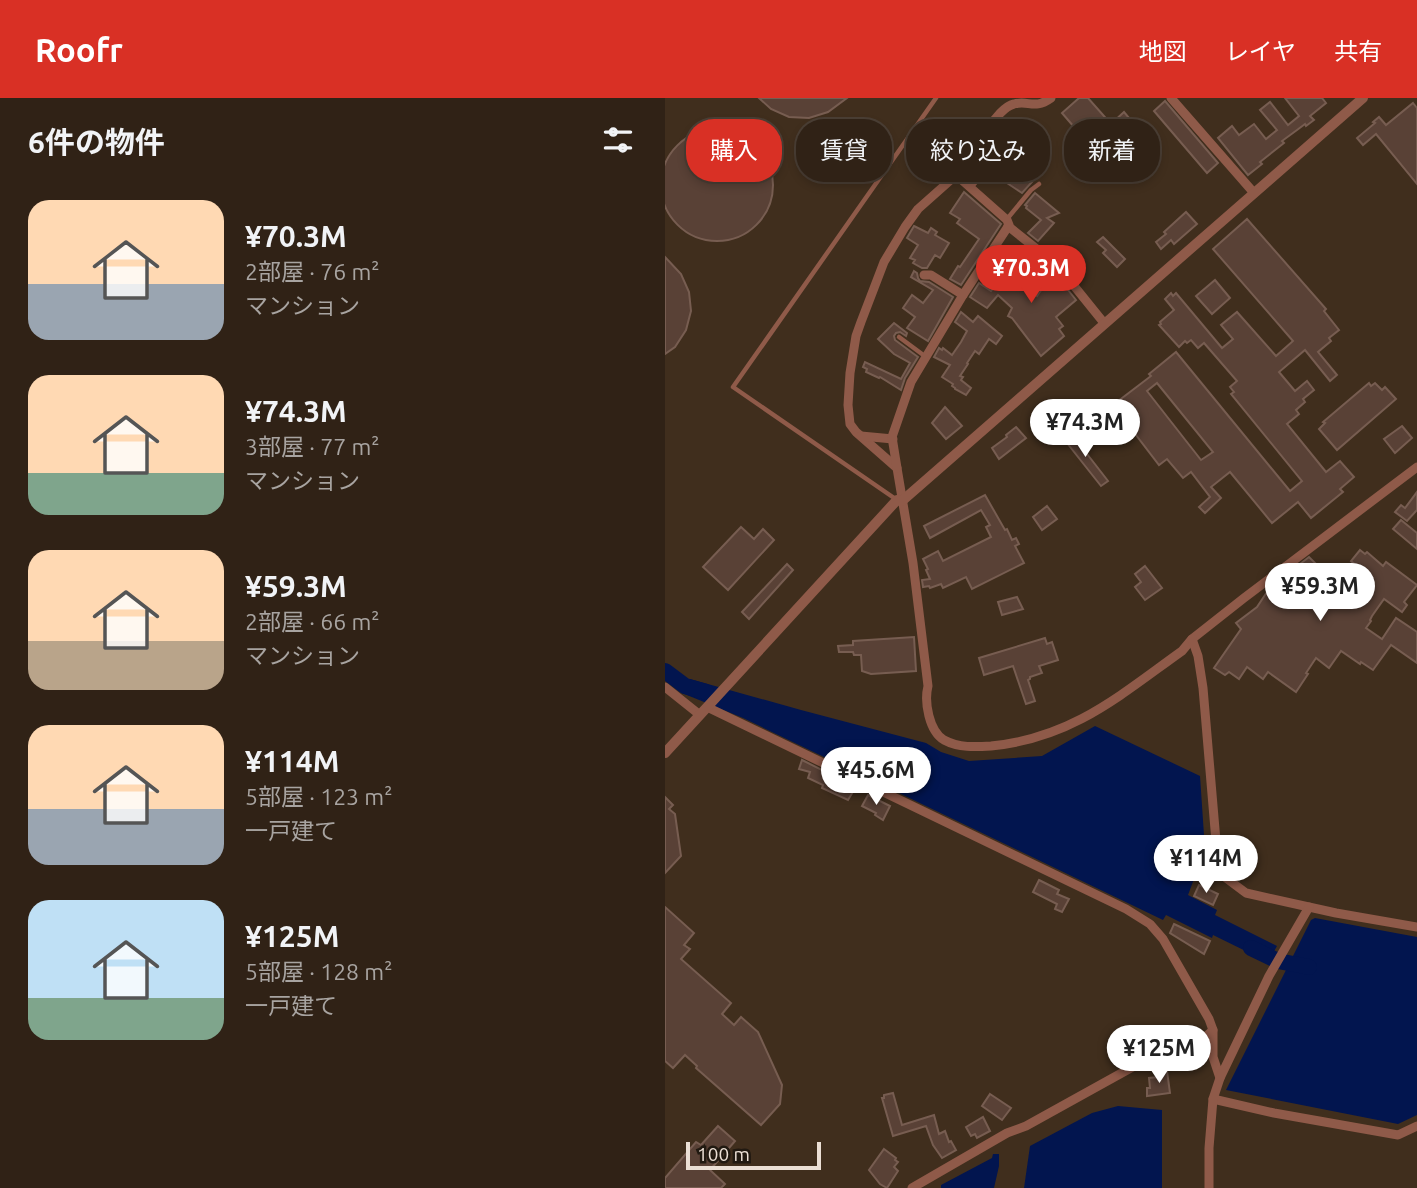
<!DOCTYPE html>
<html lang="ja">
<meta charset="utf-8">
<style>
:root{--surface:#302216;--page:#382a1f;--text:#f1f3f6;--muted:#a8a4a1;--line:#4b3f35;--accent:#d93025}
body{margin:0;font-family:Ubuntu,"Noto Sans JP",sans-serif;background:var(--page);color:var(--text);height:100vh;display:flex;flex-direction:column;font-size:26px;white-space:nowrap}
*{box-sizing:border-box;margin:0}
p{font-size:23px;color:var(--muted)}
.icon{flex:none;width:38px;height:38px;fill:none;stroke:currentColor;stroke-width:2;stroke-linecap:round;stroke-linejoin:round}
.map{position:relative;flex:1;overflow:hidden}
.panel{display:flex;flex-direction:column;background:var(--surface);width:665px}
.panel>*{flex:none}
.banner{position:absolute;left:21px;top:21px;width:625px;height:63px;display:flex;gap:14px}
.scale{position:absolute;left:21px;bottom:18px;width:135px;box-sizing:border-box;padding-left:7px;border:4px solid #ebdfd5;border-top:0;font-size:19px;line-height:24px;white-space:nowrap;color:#ebdfd5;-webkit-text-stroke:5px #211911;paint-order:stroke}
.price{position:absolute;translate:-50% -60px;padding:0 16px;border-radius:24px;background:#fff;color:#222;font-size:23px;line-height:46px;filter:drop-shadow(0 2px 4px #0008)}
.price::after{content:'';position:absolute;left:50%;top:42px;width:21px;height:16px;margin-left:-10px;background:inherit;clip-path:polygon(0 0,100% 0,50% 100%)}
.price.current{background:var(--accent);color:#fff}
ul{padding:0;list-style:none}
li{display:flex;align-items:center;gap:21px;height:175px;padding:0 28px}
li span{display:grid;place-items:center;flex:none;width:196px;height:140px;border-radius:21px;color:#555}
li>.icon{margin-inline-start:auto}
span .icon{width:84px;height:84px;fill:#fffc;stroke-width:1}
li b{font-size:30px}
h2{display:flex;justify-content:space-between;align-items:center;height:84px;padding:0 28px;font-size:30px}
.tag{padding:0 24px;border-radius:28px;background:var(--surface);box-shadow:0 4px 10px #0003,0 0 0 2px var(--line);font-size:24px;line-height:63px}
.tag.current{background:var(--accent);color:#fff}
header{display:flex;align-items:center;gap:42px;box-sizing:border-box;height:98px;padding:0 35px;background:var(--accent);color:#fff}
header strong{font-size:33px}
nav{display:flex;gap:38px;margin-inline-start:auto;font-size:24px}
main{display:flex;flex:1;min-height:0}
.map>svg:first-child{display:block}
.water{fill:#02154f}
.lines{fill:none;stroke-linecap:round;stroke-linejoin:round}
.river{stroke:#02154f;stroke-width:16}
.building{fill:#594136;stroke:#775d51;stroke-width:2;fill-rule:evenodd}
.service{stroke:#8f5a49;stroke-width:4.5}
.minor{stroke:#8f5a49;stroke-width:9}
.tertiary{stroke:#8f5a49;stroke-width:10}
</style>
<header>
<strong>Roofr</strong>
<nav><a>地図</a><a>レイヤ</a><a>共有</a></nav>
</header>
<main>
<section class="panel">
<h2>6件の物件<svg class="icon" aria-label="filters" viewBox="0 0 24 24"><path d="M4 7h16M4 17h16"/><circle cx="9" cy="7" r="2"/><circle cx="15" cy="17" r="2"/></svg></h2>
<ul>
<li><span style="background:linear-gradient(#ffd9b3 60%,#9aa5b1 0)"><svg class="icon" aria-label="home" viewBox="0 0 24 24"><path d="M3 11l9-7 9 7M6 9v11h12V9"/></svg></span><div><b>¥70.3M</b><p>2部屋 · 76 m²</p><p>マンション</p></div></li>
<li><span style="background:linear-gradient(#ffd9b3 70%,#7fa58c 0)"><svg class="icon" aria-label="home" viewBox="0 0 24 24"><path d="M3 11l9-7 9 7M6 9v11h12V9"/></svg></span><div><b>¥74.3M</b><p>3部屋 · 77 m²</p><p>マンション</p></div></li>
<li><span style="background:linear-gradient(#ffd9b3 65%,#b9a48a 0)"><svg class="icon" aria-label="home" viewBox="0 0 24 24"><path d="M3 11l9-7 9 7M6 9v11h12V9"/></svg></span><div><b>¥59.3M</b><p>2部屋 · 66 m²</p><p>マンション</p></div></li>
<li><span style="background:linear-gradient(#ffd9b3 60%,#9aa5b1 0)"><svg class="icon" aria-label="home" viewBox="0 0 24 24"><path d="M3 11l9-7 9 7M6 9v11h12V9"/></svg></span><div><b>¥114M</b><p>5部屋 · 123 m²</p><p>一戸建て</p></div></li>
<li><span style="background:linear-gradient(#bfe0f5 70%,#7fa58c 0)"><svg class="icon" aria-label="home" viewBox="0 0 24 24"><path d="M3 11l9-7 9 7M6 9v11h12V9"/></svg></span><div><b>¥125M</b><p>5部屋 · 128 m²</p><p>一戸建て</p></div></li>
</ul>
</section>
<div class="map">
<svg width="752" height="1090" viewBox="0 0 752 1090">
<rect width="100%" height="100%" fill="#402e1d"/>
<g class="water">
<polygon points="25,581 136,612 261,645 276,654 304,663 377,658 430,628 535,678 540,752 523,797 552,812 550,817 612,848 603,864 548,837 547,840 501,817 498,822 78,620 17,595"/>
<polygon points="650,820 752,839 752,1017 733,1026 561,992 646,822"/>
<polygon points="453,1008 497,1012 497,1090 359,1090 365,1048 427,1015"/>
<polygon points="328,1056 334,1056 334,1068 329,1090 276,1090 276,1087 327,1060"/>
</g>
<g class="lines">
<g class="river">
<polyline points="0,573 20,588 41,594"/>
<polyline points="586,850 613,863 644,869"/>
</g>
</g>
<g class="building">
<polygon points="94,0 182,0 163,14 144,20 124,19 106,11"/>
<polygon points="414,0 423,0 446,26 459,14 465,21 458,26 457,25 440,40 442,43 436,49 433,46 428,51 397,15"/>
<polygon points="620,0 657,0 661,5 645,18 649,22 641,28 640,26 632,32 617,43 619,45 595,64 597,66 583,77 553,40 567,28 574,37 589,26 601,41 612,32 595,12 605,4 623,27 634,18"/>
<polygon points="500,3 553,65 542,75 489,13"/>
<polygon points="748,5 752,10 752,86 711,36 698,47 692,40 710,25 708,24 714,19 721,27"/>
<circle cx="52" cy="87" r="56"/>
<polygon points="348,70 367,84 357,95 339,83"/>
<polygon points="299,94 336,126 296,187 285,181 293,168 295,169 314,141 292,125 295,121 285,115"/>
<polygon points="370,95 394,115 382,120 389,125 373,143 363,135 376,122 361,110 362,108 360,107"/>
<polygon points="521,114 532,126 509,146 506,142 496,151 491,144 501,136 499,134"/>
<path d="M582,121L661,211L659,213L674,232L664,240L666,243L653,254L672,277L665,283L640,252L614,274L630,293L642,283L649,292L638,301L640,304L631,312L634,316L622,326L661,374L675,363L689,379L675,391L678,394L646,420L633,404L607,425L565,374L546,389L556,400L540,415L534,409L545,399L526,374L518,380L502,361L494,367L448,307L486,278L484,276L511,254L625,393L637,383L566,296L569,294L565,289L572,283L539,245L533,250L526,242L522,245L520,243L514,249L494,227L496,226L495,224L509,212L500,201L506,195L508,198L511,195L557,250L568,241L556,227L572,214L611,258L628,243L548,151ZM492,285L548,354L536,362L482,293Z"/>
<polygon points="249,128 263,135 266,130 272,134 270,137 284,145 275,160 270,157 262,170 257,170 248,165 250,162 245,160 253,147 242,140"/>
<polygon points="438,139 460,161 452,169 438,155 441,152 432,144"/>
<polygon points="351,152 365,162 355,174 342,163"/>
<polygon points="0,159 16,176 24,194 26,213 21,232 10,249 0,256"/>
<polygon points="372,160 388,173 411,202 391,219 398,228 394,231 399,238 376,258 347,220 343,218 347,210 333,197 322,210 305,199 314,185 326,193 336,182 326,175 327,173 324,170 328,164 372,198 384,181 366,168"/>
<polygon points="249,173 252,175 253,180 255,183 264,184 288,199 263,243 242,230 250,219 238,210 247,197 258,205 268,192 246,179"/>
<polygon points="550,182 565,200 547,216 531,198"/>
<polygon points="296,214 308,224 313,218 337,238 331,246 324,241 314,256 310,253 302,265 303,266 295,278 298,279 296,282 306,290 301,297 290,291 290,290 287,288 288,286 277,279 285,267 269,259 274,250 277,252 278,250 287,257 296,244 302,233 290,224"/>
<polygon points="229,225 242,235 241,238 235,234 231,235 229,238 230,242 253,259 240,280 236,292 215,279 214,280 201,274 202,271 198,269 200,264 236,281 245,265 229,256 213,241"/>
<polygon points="704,285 706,288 710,285 717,292 720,289 731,301 672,352 654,331 660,325 658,324"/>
<polygon points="280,309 297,328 281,341 267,325"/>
<polygon points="737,328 747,340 730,355 719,341"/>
<polygon points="351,329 361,340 334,361 327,350 342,339 341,337"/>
<polygon points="405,334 443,383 436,388 398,340"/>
<polygon points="752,394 752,412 742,423 730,414 736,407 740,410"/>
<polygon points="320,397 340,432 342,431 347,442 351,440 354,446 350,448 359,465 307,491 301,479 278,490 276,486 265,490 264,488 258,489 257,482 265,481 261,472 263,471 258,461 273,453 278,463 326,439 321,429 325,427 316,412 265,440 259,428"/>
<polygon points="382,408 392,421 377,432 368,419"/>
<polygon points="736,422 752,435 752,451 728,431"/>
<polygon points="76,429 89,441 98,431 109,442 63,492 38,469"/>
<polygon points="695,452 700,456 702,454 718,468 721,464 752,487 739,504 742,507 737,514 719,501 707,518 705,522 706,523 701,530 717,541 731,520 752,534 752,565 726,547 708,572 696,564 695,566 676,553 664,570 651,560 641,575 643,576 631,594 603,574 598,581 582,569 574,581 564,574 560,577 549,570 576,531 571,525 592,509 602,494 606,496 618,480 624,475 631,480 630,470 644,459 651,466 671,481 673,478 678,481 680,479 697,490 705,479 686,463"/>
<polygon points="122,466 128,472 84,521 77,514"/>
<polygon points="480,468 497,490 480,502 470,489 476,484 470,476"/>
<polygon points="352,499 358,511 337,517 333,504"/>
<polygon points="249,539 251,573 206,576 197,573 196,557 189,557 188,554 174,554 173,548 188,547 188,543"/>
<polygon points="380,540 382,546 387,544 393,562 374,568 377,575 365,579 365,581 363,582 370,603 361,606 348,568 319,577 314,560"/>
<polygon points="137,662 175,681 174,685 189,692 183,702 157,690 158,687 143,680 145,674 134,671"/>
<polygon points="203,697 225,708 218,722 210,717 211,715 197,708"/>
<polygon points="0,699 8,707 4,711 10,716 16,758 0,775"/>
<polygon points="374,782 394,792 392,796 404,801 397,814 390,811 392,806 368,794"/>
<polygon points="534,787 553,796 548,807 529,798"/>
<polygon points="0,809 29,835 19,847 25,851 16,861 66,905 57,916 69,927 76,919 93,934 117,987 115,1006 96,1027 31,970 32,968 20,957 8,970 0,963"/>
<polygon points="509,826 545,843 539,856 505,835"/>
<polygon points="502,973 505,995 482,998 482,990 485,990 484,980 494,979 494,974"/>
<polygon points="228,995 237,1027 269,1017 274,1036 280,1033 284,1044 286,1043 291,1052 277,1060 268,1047 261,1028 228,1038 217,1000 219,1000 219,997"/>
<polygon points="325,996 346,1010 337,1022 317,1008"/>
<polygon points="318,1019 325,1033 312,1040 310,1036 306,1038 301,1029"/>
<polygon points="53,1028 70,1043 45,1072 60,1086 56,1090 0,1090 0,1080 31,1044 36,1047"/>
<polygon points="219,1051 231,1060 230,1062 233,1064 229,1069 233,1073 222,1090 215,1086 204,1072"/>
</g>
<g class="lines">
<g class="service">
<polyline points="306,90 322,70 345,48"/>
<polyline points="342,121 366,92 374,86"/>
<polyline points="325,156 370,191"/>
<polyline points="234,239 261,259"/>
<polyline points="232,402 68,289 271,0"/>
</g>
<g class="minor">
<path d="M386,0C369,12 364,2 349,6C340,8 329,21 325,29C321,38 323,46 316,55L253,111L240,129L219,164L196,224L191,238L185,275L183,307L185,326L191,334L232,370L248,465L263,588C259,604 264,633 279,642C294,650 310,649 326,648C407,640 454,598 517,553L527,541L579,500L752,369"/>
<polyline points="506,0 589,95"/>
<polyline points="343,128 393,168 439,225"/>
<polyline points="259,177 266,177 298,197"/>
<polyline points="196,338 228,341"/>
<polyline points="232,370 227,339 246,284 298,197 344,127 342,122 290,76"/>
<polyline points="527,541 533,558 538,590 552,755 553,764 561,780 581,795 671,815 752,829"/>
<polyline points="0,589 35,617"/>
<polyline points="42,609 461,811 485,826 498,841 544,921 548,932 548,959 555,980"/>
<polyline points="548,1001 609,1015 733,1037 752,1028"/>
<polyline points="247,1090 342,1035 361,1028 491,956 539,940 548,932"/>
<polyline points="544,1090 544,1050 548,1001 555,980 604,878 644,809"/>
</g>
<polyline class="tertiary" points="0,655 232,402 237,403 698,0"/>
</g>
</svg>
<div class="scale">100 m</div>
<b class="price current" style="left:366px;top:207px">¥70.3M</b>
<b class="price" style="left:420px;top:361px">¥74.3M</b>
<b class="price" style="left:655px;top:525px">¥59.3M</b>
<b class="price" style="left:211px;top:709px">¥45.6M</b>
<b class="price" style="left:541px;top:797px">¥114M</b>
<b class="price" style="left:494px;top:987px">¥125M</b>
<div class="banner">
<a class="tag current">購入</a>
<a class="tag">賃貸</a>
<a class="tag">絞り込み</a>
<a class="tag">新着</a>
</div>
</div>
</main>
